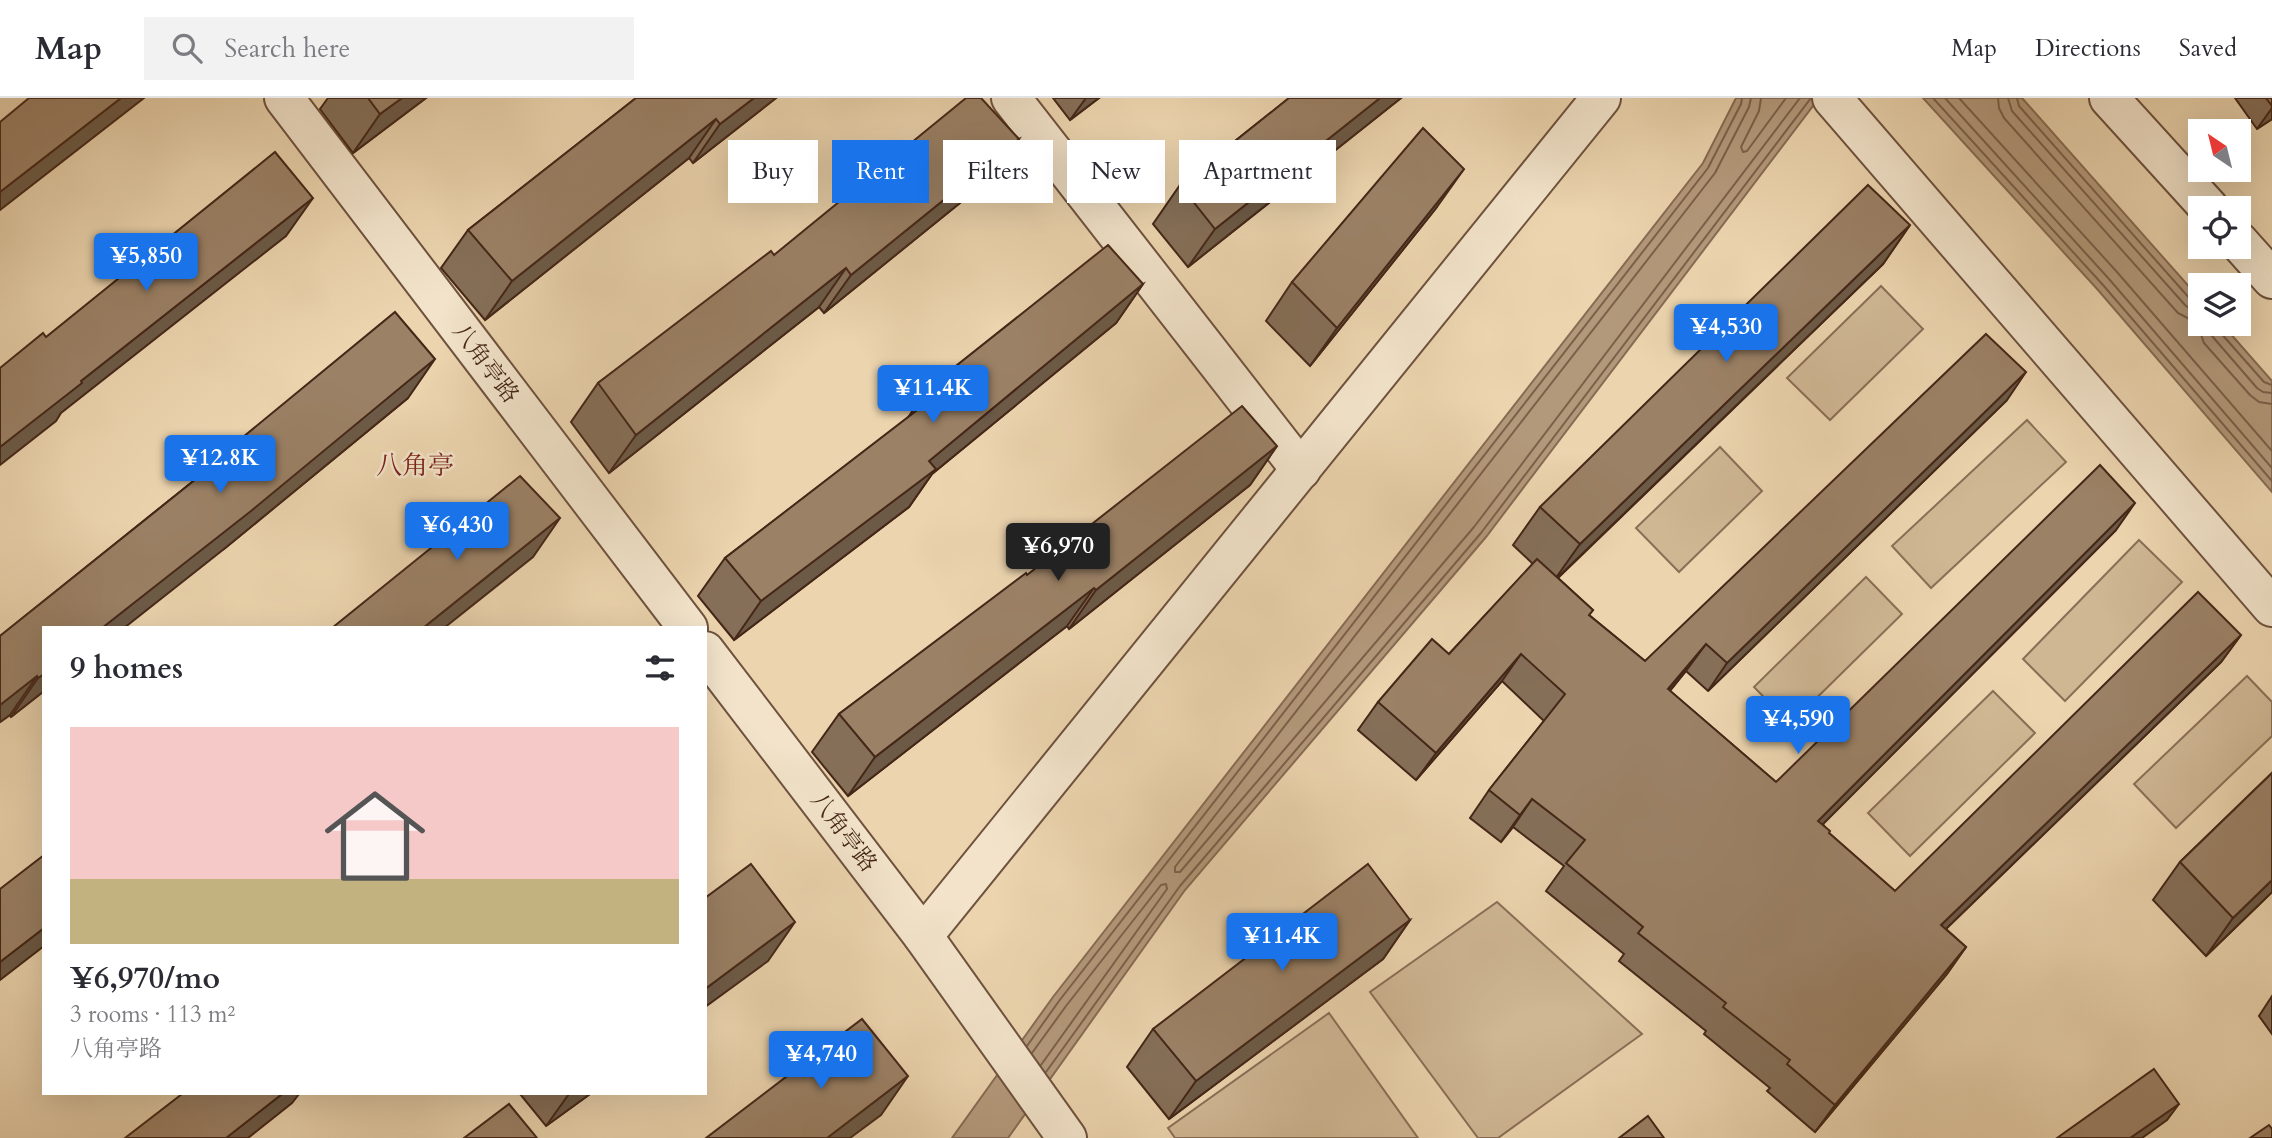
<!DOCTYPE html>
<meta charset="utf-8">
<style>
:root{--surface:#fff;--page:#f2f2f3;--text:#2b2b33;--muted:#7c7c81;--line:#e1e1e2;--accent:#1a73e8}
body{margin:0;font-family:Cardo,"Noto Serif SC",serif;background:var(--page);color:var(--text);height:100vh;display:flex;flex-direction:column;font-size:26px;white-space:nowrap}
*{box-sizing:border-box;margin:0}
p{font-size:23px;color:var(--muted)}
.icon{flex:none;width:38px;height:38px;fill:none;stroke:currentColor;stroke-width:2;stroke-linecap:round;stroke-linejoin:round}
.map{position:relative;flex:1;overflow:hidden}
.sheet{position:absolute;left:42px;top:528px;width:665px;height:469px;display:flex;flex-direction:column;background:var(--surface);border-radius:0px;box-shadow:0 7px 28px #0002}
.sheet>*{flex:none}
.guide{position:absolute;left:728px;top:42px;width:665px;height:63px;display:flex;gap:14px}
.needle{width:46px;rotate:325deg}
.fabs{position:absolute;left:2188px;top:21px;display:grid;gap:14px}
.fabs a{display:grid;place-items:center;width:63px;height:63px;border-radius:0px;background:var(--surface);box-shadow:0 7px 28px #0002;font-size:35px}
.price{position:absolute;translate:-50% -60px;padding:0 16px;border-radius:7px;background:var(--accent);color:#fff;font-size:23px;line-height:46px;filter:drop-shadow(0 2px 4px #0008)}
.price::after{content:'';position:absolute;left:50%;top:42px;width:21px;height:16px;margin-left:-10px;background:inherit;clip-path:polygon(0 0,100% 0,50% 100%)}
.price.selected{background:#222;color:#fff}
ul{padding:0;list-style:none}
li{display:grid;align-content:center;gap:14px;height:371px;padding:0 28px}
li+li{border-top:2px solid var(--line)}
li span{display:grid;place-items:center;height:217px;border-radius:0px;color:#555}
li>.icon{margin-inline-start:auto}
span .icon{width:126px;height:126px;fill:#fffc;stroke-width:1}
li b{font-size:30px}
h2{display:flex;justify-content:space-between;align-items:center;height:84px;padding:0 28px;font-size:30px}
.tag{padding:0 24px;border-radius:0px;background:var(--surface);box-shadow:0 7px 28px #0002;font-size:24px;line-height:63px}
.tag.selected{background:var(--accent);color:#fff}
header{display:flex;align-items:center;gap:42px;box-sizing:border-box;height:98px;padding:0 35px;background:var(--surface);border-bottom:2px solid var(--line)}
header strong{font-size:33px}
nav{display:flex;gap:38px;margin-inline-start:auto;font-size:24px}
.search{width:490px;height:63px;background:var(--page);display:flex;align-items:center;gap:18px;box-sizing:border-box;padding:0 24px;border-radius:0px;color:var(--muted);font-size:26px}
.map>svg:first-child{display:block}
.green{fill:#cfb794;stroke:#8a6f56;stroke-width:2}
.water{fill:#b3997b;stroke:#876b53;stroke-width:2}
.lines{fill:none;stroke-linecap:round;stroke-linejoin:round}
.shore{stroke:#7c604a;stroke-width:2}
.minor-casing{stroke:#6e523e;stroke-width:42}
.minor{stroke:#f2e3ca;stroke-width:38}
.wall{fill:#856f58;stroke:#452718;stroke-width:2}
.shaded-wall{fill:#6c5a47;stroke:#452718;stroke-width:2}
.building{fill:#9b8166;stroke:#452718;stroke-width:2}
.labels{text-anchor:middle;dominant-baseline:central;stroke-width:5;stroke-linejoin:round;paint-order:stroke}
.street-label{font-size:23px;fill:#452718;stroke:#f2e3ca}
.quarter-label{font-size:26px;fill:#7a1f14;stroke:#f2e3ca}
</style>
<header>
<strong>Map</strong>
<div class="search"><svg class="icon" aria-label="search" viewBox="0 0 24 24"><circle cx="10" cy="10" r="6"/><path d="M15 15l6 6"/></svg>Search here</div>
<nav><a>Map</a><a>Directions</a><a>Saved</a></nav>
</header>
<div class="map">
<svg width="2272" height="1040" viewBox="0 0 2272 1040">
<rect width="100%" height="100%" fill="#ebd4ae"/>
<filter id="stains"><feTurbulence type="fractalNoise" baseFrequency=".00286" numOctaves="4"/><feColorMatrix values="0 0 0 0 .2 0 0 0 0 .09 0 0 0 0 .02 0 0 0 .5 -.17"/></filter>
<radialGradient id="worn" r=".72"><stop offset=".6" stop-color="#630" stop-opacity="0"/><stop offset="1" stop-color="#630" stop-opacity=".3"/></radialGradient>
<g class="green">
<polygon points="1881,188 1923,231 1830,322 1787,280"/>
<polygon points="2027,322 2066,364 1931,490 1892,448"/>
<polygon points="1720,349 1762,393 1679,474 1636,430"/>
<polygon points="2139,442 2182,484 2065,603 2023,561"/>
<polygon points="1866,479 1902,516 1790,626 1754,589"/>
<polygon points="2247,578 2272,604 2272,638 2176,730 2134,686"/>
<polygon points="1993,593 2035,635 1910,758 1868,715"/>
<polygon points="1497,804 1642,936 1498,1040 1478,1040 1370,894"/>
<polygon points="1329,915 1418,1040 1175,1040 1168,1030"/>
</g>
<g class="water">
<polygon points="1736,0 1819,0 1486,439 1185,792 1008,1040 952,1040 1053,899 1703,65"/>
<polygon points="1923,0 2022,0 2200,201 2200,226 2222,226 2272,283 2272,394 2098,192"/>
</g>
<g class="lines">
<g class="shore">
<polyline points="1751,0 1749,9 1715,75 1175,769 1175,774 1180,774 1474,429 1800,0"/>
<polyline points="1761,0 1759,13 1741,49 1743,54 1747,53 1786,0"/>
<polyline points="1933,0 2103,187 2272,383"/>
<polyline points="1945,0 2109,181 2272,370"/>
<polyline points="1959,0 2117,174 2272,353"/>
<polyline points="1998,0 1999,10 2004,20 2178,215 2197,225 2204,245 2250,297 2259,304 2272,306"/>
<polyline points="2008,0 2012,13 2185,207 2191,212 2200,213"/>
<polyline points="2017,0 2019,8 2191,202 2200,204"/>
<polyline points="2208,226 2212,238 2257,290 2263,294 2272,295"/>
<polyline points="2217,226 2219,233 2264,284 2272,287"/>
<polyline points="1027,948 1059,903 1708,70 1741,6 1742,0"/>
<polyline points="1032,955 1066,908 1161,787 1166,786 1167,791 1041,967"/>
<polyline points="1046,974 1180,788 1481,435 1811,0"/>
</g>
<g class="minor-casing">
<g id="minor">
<polyline points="284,0 688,530"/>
<polyline points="1011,0 1301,372"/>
<polyline points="1832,0 2272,509"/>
<polyline points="2109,0 2209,110"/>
<polyline points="2238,143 2272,181"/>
<polyline points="705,553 923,838 1067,1040"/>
<polyline points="923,838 1601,0"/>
</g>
</g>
<use href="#minor" class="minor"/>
</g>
<g class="wall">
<polygon points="328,0 426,0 353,55 320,11"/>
<polygon points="636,0 776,0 693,65 689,60 485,222 441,170 468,132"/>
<polygon points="1053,0 1099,0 1070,22"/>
<polygon points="1289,0 1401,0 1188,169 1153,126 1180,87"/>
<polygon points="2235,0 2272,0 2272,21 2257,31"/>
<polygon points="1019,41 992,79 824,215 819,209 609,375 571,324 598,285 774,157"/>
<polygon points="1437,109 1310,268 1266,223 1292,184"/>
<polygon points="1910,127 1883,166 1558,480 1593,512 1589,517 1645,563 2007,302 1708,593 1686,573 1670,593 1776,684 2116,432 1823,726 1829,735 1895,793 2241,537 2221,564 1946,831 1966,849 1947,876 1815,1034 1767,993 1770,990 1704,936 1706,933 1619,863 1624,856 1546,793 1564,768 1513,729 1501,744 1470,720 1489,692 1544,623 1502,583 1416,682 1358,632 1378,604 1449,556 1533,466 1513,447 1540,409"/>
<polygon points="1143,186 1116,225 932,376 909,409 734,542 698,498 725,460 907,321 927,291"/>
<polygon points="408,300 224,451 44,530 44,593 11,619 10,617 0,624 0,538 202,376 209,367"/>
<polygon points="1277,348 1250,387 1069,531 1067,528 848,698 812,654 839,616 1027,477"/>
<polygon points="2272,675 2272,794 2206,858 2153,802 2180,764"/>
<polygon points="1410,822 1383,861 1169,1021 1127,969 1153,931"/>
<polygon points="2272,898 2272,936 2259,918"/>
<polygon points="520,996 590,996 546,1028"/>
</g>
<g class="shaded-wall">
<polygon points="121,0 144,0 0,112 0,94"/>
<polygon points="402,0 426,0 353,55 380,16"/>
<polygon points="754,0 776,0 693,65 720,26"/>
<polygon points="1086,0 1099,0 1070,22"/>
<polygon points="1380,0 1401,0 1188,169 1215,131"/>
<polygon points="2272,10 2272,21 2257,31"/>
<polygon points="716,21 689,60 485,222 512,183"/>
<polygon points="1019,41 992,79 824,215 851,177"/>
<polygon points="1464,71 1437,109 1310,268 1337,230"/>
<polygon points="313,100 286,138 61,315 56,323 0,367 0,349 81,283"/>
<polygon points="1910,127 1883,166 1553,484 1580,446"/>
<polygon points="846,170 819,209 609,375 636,337"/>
<polygon points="1143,186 1116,225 932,376 909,409 734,542 761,503 929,363"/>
<polygon points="435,261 408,300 224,451 124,530 102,530"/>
<polygon points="2026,274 2007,302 1708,593 1727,565"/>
<polygon points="1277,348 1250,387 1069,531 1096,492"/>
<polygon points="2135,405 2116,432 1799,750 1818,723"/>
<polygon points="560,420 533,459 444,530 423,530"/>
<polygon points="1094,490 1067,528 848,698 875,659"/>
<polygon points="2241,537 2221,564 1921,855 1941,827"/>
<polygon points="1706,546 1686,573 1649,618 1668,591"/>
<polygon points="1521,556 1502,583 1416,682 1436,655"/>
<polygon points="44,576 44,593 11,619 38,580"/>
<polygon points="37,578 10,617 0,624 0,607"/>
<polygon points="1532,701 1513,729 1501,744 1520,717"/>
<polygon points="2272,782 2272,794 2206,858 2233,820"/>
<polygon points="1410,822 1383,861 1169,1021 1196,983"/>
<polygon points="795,824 768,863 705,909 705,891"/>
<polygon points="44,830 44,848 0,882 0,864"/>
<polygon points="1966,849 1947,876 1815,1034 1835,1007"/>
<polygon points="908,978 881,1017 850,1040 827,1040"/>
<polygon points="282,996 299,996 292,1005 248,1040 226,1040"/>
<polygon points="569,996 590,996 546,1028"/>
<polygon points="2179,1006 2167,1022 2142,1040 2130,1040"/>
</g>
<g class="building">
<polygon points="29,0 121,0 0,94 0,24"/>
<polygon points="368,0 402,0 380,16"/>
<polygon points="636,0 754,0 720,26 716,21 512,183 468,132"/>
<polygon points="966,0 981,0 1019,41 851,177 846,170 636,337 598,285 771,153 774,157"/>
<polygon points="1289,0 1380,0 1215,131 1180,87"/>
<polygon points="2266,0 2272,0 2272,8"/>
<polygon points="1423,30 1464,71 1337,230 1292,184"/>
<polygon points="275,54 313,100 81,283 82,285 0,349 0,270 43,235 46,239"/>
<polygon points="1868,87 1910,127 1580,446 1540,409"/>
<polygon points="1108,147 1143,186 929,363 936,371 761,503 725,460 934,299 927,291"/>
<polygon points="395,214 435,261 251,413 102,530 44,530 44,576 38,580 37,578 0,607 0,538 211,369 209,367"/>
<polygon points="1986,236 2026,274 1727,565 1706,546 1668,591 1776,684 2100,367 2135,405 1818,723 1830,733 1829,735 1895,793 2198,494 2241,537 1941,827 1966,849 1835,1007 1787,966 1790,962 1723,909 1726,905 1638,835 1643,829 1566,765 1585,742 1532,701 1520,717 1489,692 1565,596 1521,556 1436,655 1378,604 1432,541 1449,556 1537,461 1593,512 1589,517 1645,563"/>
<polygon points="1242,308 1277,348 1096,492 1094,490 875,659 839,616 1026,475 1027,477"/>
<polygon points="520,378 560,420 423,530 332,530"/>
<polygon points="2272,675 2272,782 2233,820 2180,764"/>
<polygon points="44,757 44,830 0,864 0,791"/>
<polygon points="751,766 795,824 705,891 705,800"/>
<polygon points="1368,766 1410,822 1196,983 1153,931"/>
<polygon points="862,921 908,978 827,1040 706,1040"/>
<polygon points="2154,971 2179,1006 2130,1040 2057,1040"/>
<polygon points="182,996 282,996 226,1040 125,1040"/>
<polygon points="509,1006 537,1040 464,1040"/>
<polygon points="1648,1018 1664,1040 1619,1040"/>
<polygon points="2269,1027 2272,1031 2272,1040 2250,1040"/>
</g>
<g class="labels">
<g class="street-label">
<text transform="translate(486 265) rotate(53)">八角亭路</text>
<text transform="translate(844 734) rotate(53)">八角亭路</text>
</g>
<g class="quarter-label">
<text x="415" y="367">八角亭</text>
</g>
</g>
<rect width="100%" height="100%" filter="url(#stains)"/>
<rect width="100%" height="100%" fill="url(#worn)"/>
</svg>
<div class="fabs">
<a><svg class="needle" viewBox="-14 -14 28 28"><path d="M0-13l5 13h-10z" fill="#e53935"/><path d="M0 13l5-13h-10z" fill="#7c7c81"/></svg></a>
<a><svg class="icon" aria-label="locate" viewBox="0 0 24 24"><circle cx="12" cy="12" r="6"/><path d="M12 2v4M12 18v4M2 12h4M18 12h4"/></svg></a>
<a><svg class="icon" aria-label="layers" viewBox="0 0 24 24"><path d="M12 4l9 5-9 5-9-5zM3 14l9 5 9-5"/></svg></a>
</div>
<b class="price" style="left:146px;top:195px">¥5,850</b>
<b class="price" style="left:1726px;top:266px">¥4,530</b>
<b class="price" style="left:933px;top:327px">¥11.4K</b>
<b class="price" style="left:220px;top:397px">¥12.8K</b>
<b class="price" style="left:457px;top:464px">¥6,430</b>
<b class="price selected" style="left:1058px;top:485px">¥6,970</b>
<b class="price" style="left:1798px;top:658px">¥4,590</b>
<b class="price" style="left:1282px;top:875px">¥11.4K</b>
<b class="price" style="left:821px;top:993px">¥4,740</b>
<div class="guide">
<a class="tag">Buy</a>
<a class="tag selected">Rent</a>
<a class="tag">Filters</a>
<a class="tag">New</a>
<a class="tag">Apartment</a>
</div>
<section class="sheet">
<h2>9 homes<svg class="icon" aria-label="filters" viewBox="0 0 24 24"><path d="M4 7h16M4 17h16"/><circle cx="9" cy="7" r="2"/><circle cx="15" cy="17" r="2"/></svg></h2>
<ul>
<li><span style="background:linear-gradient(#f6c9c9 70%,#c2b280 0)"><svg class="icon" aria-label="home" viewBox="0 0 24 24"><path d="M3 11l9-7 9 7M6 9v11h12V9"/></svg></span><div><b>¥6,970/mo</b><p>3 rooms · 113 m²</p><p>八角亭路</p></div></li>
</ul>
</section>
</div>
